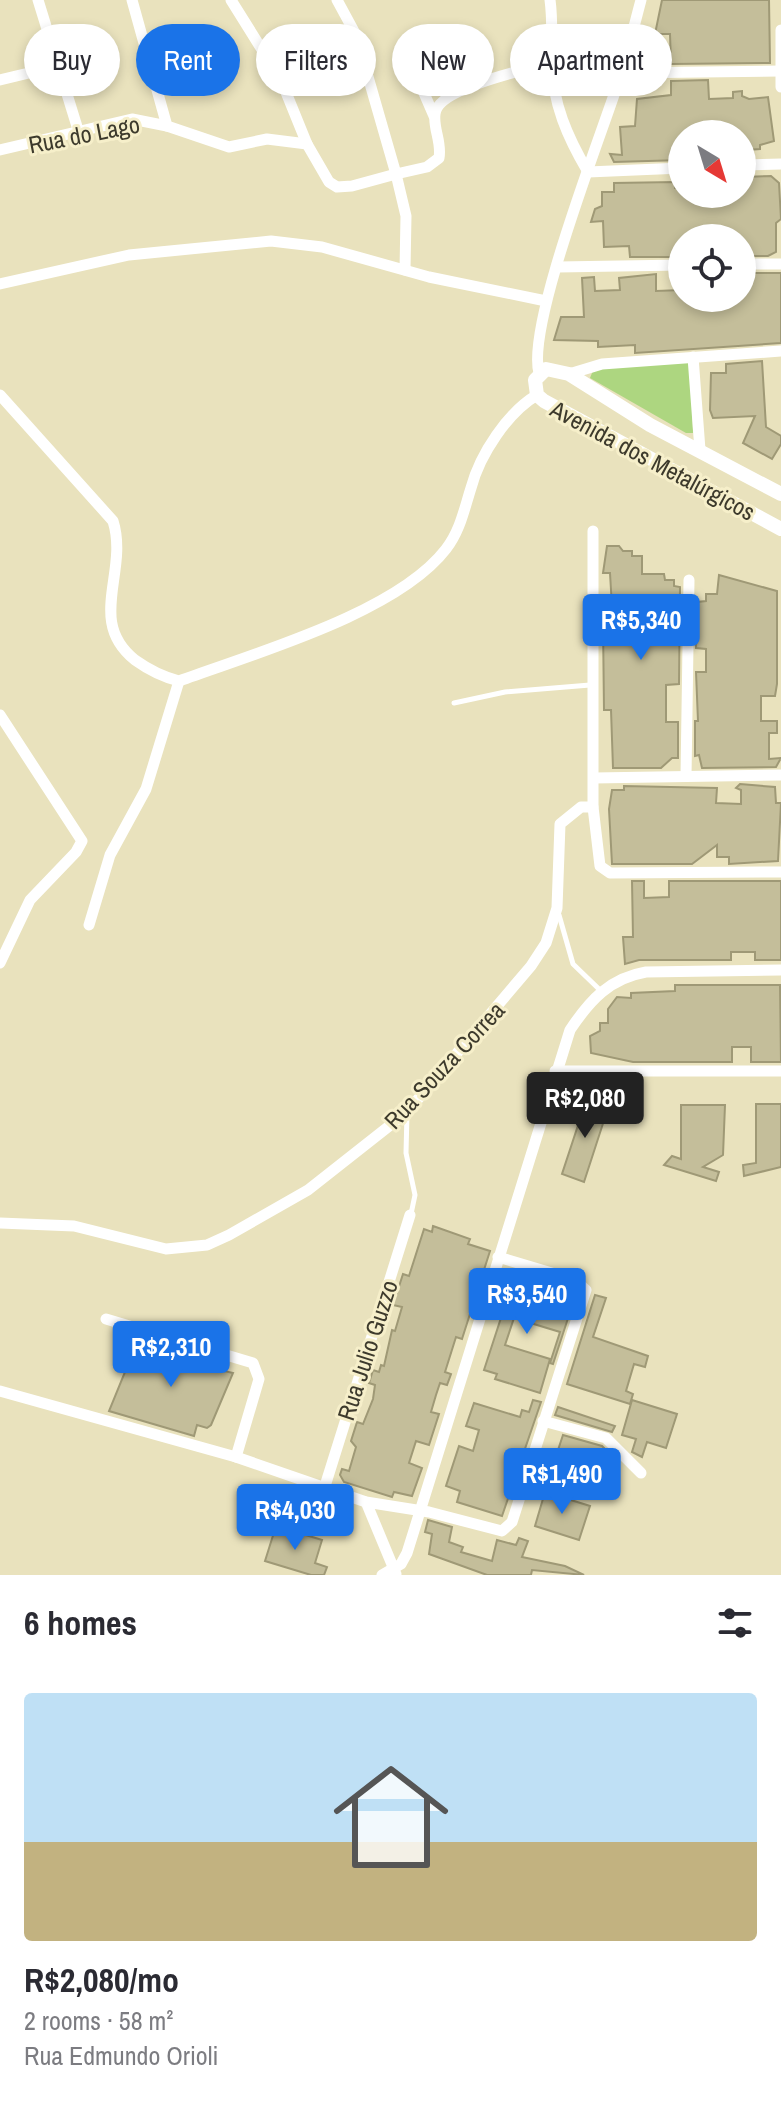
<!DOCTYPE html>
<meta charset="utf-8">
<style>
:root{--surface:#fff;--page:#f2f2f3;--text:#2b2b33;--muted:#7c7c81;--accent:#1a73e8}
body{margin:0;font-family:"Archivo Narrow",sans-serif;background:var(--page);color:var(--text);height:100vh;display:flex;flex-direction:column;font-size:30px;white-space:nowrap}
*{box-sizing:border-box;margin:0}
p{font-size:26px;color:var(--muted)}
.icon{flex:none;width:44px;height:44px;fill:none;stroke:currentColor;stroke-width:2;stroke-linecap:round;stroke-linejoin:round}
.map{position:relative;height:1575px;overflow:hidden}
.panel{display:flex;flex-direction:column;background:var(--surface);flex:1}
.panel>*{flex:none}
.guide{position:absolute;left:24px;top:24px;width:734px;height:72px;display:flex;gap:16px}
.needle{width:52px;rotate:142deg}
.buttons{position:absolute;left:668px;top:120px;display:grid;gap:16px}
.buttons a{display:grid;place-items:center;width:88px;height:88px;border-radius:50%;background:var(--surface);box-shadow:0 4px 12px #0003;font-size:40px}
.price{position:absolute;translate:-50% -68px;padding:0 18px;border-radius:8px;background:var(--accent);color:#fff;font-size:26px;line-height:52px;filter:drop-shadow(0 2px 4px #0008)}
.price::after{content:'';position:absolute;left:50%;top:48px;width:24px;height:18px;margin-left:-12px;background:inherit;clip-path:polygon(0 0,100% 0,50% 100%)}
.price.on{background:#222;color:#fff}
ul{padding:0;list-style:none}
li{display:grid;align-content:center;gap:16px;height:424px;padding:0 24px}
li span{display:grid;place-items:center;height:248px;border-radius:8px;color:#555}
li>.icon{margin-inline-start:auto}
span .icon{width:144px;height:144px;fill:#fffc;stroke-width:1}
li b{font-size:34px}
h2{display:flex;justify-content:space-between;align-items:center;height:96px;padding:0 24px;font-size:34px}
.tag{padding:0 28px;border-radius:36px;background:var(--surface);box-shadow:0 4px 12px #0003;font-size:28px;line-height:72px}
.tag.on{background:var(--accent);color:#fff}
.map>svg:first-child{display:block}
.green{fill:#add680}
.building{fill:#c4be9a;stroke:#9f9976;stroke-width:2}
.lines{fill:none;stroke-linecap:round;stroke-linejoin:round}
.service{stroke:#fff;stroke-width:5}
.minor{stroke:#fff;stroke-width:11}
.tertiary{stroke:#fff;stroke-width:14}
.labels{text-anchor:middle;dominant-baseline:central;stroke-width:6;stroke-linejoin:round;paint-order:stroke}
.street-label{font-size:24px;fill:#3d3a2c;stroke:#f6efca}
</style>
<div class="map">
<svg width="781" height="1575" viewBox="0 0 781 1575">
<rect width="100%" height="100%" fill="#e9e2bd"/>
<polygon class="green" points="690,360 693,433 686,433 590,378 594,368"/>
<g class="building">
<polygon points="662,0 769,0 770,63 671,64 670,34 655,34"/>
<polygon points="708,80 709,99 733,98 733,92 742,91 742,96 749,99 768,97 774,141 760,145 760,149 747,150 742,147 742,134 682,134 682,160 614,162 610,154 622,155 620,127 635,126 637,99 671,95 671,81"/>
<polygon points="771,176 779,183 781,219 776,223 776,252 768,256 742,256 742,238 682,238 682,257 630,257 629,246 604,247 603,221 591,222 595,209 602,206 602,192 614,192 614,183 675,182 675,188 682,188 682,194 742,194 742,177"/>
<polygon points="742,273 781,273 781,343 635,353 635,345 598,347 598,341 554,340 561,317 584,317 582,278 594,277 595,291 620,290 619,278 656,274 656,291 682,290 682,298 742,298"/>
<polygon points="762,361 766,427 781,436 781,444 772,459 743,443 755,416 713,418 710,410 711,373 726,373 726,364"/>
<polygon points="607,546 619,546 623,551 632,551 632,556 642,556 642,574 664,574 665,580 674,580 674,586 680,587 679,684 666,685 666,722 678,722 678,758 672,758 661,768 613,768 611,710 604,710 603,624 613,624 610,573 603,573"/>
<polygon points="719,575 777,591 777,684 775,696 761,696 761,721 777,721 777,733 769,733 769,759 781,758 776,767 702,768 699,755 695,756 695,721 698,721 696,672 706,672 706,649 696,648 697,602 706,601 706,594 717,594"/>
<polygon points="740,784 775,787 776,803 781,803 778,861 729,864 729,857 717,857 717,845 692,864 612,864 609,809 612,790 624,790 624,786 717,788 716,803 741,804 741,790 736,788"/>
<polygon points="632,881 644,881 644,898 669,897 669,881 781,881 781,960 755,960 755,952 731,952 731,960 639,960 625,964 623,937 633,937"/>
<polygon points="675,985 780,985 781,1062 751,1062 751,1047 732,1047 732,1062 633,1062 591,1053 590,1036 600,1031 600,1023 608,1023 608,1009 617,997 631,998 631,993 675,991"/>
<polygon points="587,1098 609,1105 584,1182 562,1174"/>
<polygon points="756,1104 781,1104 781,1167 744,1176 743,1165 756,1163"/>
<polygon points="681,1105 725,1105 723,1155 703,1167 719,1172 716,1181 664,1165 672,1156 681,1159"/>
<polygon points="433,1226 470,1239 468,1244 490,1251 462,1339 456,1337 445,1372 451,1374 447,1385 440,1383 436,1395 431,1412 439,1414 429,1445 416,1441 409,1463 422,1468 412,1496 394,1492 392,1497 344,1482 340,1475 342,1469 349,1471 356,1447 351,1441 357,1422 363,1424 373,1399 375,1385 369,1383 373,1370 379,1372 381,1365 384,1366 392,1330 395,1331 402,1307 393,1305 403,1274 409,1276 424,1229 432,1232"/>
<polygon points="513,1281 574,1300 553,1364 550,1363 560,1332 514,1318 505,1345 550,1359 540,1393 495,1379 497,1374 484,1370"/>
<polygon points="595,1295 606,1298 593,1337 648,1356 645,1367 634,1364 626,1391 633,1394 630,1404 567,1384"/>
<polygon points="136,1345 156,1351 158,1345 226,1365 224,1371 233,1373 211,1425 207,1428 197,1425 194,1436 109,1411"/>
<polygon points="533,1400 541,1402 502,1516 457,1502 460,1491 446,1486 459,1446 473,1451 479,1430 466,1426 474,1403 520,1417 522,1410 529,1412"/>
<polygon points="632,1400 677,1414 666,1448 647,1442 642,1457 632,1452 636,1439 622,1435"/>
<polygon points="558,1407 615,1426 612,1432 555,1415"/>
<polygon points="563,1435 602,1446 607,1451 598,1479 553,1465"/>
<polygon points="545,1492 590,1506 579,1540 535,1526"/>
<polygon points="428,1520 452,1527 449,1542 463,1547 461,1552 492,1561 497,1540 516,1545 519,1538 528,1541 522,1557 565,1566 584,1575 532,1570 531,1575 487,1575 429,1554 432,1534 425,1532"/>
<polygon points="276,1526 322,1540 315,1563 327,1567 324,1575 311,1575 265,1561"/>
</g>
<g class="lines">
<g class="service">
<polyline points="454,703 505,692 590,685"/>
<polyline points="559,915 573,964 601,991"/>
<polyline points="407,1113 406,1153 415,1195 411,1214"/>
</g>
<g class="minor">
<polyline points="38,0 79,133"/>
<polyline points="132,0 167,126 229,147 267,139 307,144"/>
<polyline points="231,0 281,80 307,144 329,182 337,187 352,186 396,174 406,216 405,270"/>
<path d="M337,0L356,35L396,174L427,167L439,158C442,142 433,129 435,114C437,88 528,69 551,63"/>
<path d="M550,0C553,21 551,41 552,62C552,103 568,138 588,172L682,168"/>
<polyline points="781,30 781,87"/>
<polyline points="408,39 417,77 434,116"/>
<polyline points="621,73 780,71"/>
<polyline points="0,80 58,66"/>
<polyline points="0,150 132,119 167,126"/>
<polyline points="742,165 781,164"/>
<polyline points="742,264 781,264"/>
<polyline points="558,267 682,265"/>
<polyline points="0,284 129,255 271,241 322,247 429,277 546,301"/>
<polyline points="693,357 700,450"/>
<path d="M539,373C526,325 602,134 620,77C628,52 634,26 641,0"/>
<polyline points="569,374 602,364 781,351"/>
<path d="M0,395L113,521C129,572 86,621 135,660C149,670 163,677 179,681C255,653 397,613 446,549C460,531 464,510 471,488C480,454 508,412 537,395"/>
<polyline points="593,531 593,807 600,866 610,873 781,872"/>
<polyline points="0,715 82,841 76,852 30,900 0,963"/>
<polyline points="686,776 689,580"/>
<polyline points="594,778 781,775"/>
<polyline points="89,925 110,855 146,789 179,681"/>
<polyline points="555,1071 781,1071"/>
<polyline points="0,1223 74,1226 166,1249 207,1245 229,1235 308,1190 407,1112 531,966 546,943 557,908 560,824 581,807 593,807"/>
<polyline points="106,1319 253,1363 259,1379 236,1457"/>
<polyline points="0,1391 236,1457 366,1502 429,1512 502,1531 512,1522 586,1290 575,1280 498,1257"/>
<polyline points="543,1421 606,1438 641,1473"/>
<polyline points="325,1486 410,1215"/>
<polyline points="366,1502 396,1574"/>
<path d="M382,1575L401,1564L407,1553L570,1030C590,1000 610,978 646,972L781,970"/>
</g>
<polyline class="tertiary" points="781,494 650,425 569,374 546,369 535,380 537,395 544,401 781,529"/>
</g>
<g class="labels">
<g class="street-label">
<text transform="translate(84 134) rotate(-11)">Rua do Lago</text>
<text transform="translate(653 460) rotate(28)">Avenida dos Metalúrgicos</text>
<text transform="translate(444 1065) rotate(-47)">Rua Souza Correa</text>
<text transform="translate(367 1350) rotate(-72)">Rua Julio Guzzo</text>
</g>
</g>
</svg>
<div class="buttons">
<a><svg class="needle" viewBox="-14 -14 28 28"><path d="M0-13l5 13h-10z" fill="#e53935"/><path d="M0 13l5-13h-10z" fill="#7c7c81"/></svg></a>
<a><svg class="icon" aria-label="locate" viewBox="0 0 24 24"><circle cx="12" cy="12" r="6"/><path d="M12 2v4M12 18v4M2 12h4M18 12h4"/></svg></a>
</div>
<b class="price" style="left:641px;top:662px">R$5,340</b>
<b class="price on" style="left:585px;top:1140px">R$2,080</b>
<b class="price" style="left:527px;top:1336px">R$3,540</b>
<b class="price" style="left:171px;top:1389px">R$2,310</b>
<b class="price" style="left:562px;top:1516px">R$1,490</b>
<b class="price" style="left:295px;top:1552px">R$4,030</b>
<div class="guide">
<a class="tag">Buy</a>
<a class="tag on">Rent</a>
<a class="tag">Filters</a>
<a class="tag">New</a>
<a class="tag">Apartment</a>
</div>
</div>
<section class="panel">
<h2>6 homes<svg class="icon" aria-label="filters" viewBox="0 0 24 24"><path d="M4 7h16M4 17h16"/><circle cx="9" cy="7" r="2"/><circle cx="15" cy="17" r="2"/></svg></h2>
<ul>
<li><span style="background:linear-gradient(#bfe0f5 60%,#c2b280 0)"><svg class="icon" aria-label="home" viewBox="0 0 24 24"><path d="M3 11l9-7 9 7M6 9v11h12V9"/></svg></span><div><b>R$2,080/mo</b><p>2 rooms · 58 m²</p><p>Rua Edmundo Orioli</p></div></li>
</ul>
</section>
